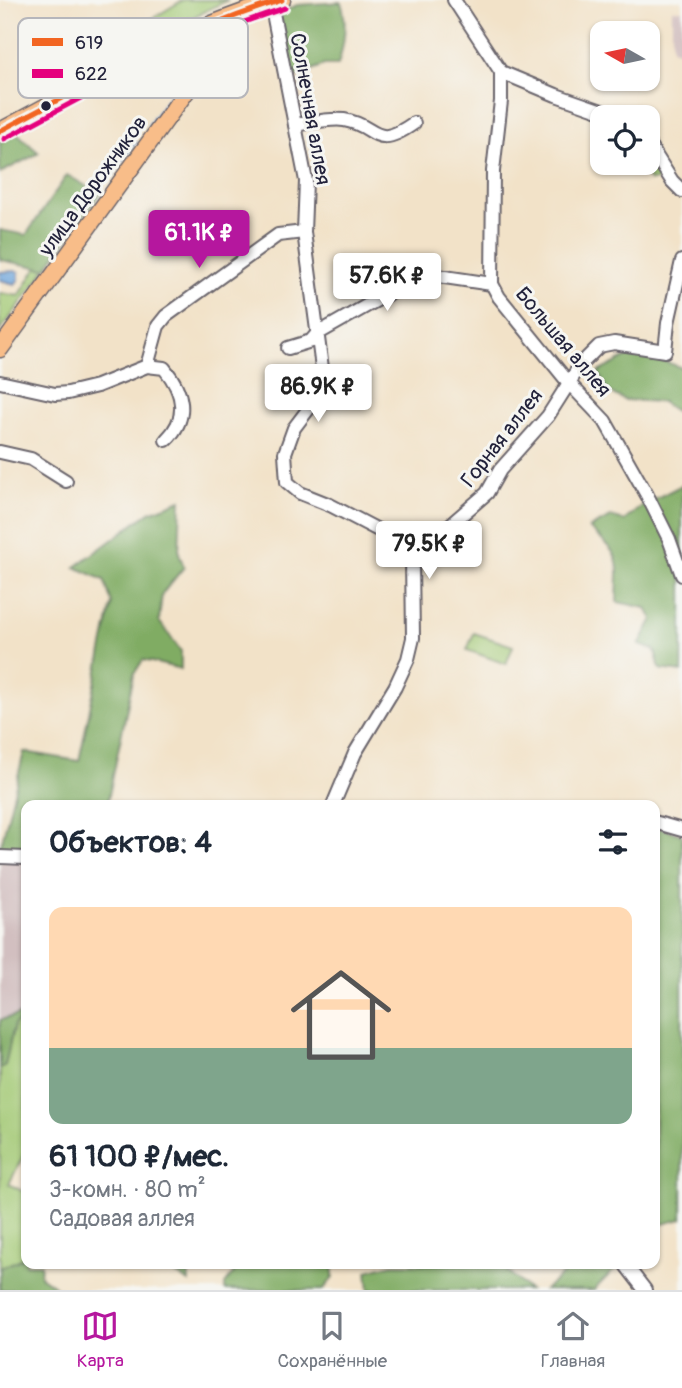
<!DOCTYPE html>
<html lang="ru">
<meta charset="utf-8">
<style>
:root{--surface:#fff;--page:#f6f6f7;--text:#1f2937;--muted:#747a83;--line:#e0e1e3;--accent:#b5179e}
body{margin:0;font-family:Pangolin,sans-serif;background:var(--page);color:var(--text);height:100vh;display:flex;flex-direction:column;font-size:26px;white-space:nowrap}
*{box-sizing:border-box;margin:0}
p{font-size:23px;color:var(--muted)}
.icon{flex:none;width:38px;height:38px;fill:none;stroke:currentColor;stroke-width:2;stroke-linecap:round;stroke-linejoin:round}
.map{position:relative;flex:1;overflow:hidden}
.side{position:absolute;left:21px;top:800px;width:639px;height:469px;display:flex;flex-direction:column;background:var(--surface);border-radius:14px;box-shadow:0 2px 5px #0004}
.side>*{flex:none}
.needle{width:46px;rotate:279deg}
.buttons{position:absolute;left:590px;top:21px;display:grid;gap:14px}
.buttons a{display:grid;place-items:center;width:70px;height:70px;border-radius:14px;background:var(--surface);box-shadow:0 2px 5px #0004;font-size:35px}
.price{position:absolute;translate:-50% -60px;padding:0 16px;border-radius:7px;background:#fff;color:#222;font-size:23px;line-height:46px;filter:drop-shadow(0 2px 4px #0008)}
.price::after{content:'';position:absolute;left:50%;top:42px;width:21px;height:16px;margin-left:-10px;background:inherit;clip-path:polygon(0 0,100% 0,50% 100%)}
.price.current{background:var(--accent);color:#fff}
ul{padding:0;list-style:none}
li{display:grid;align-content:center;gap:14px;height:371px;padding:0 28px}
li+li{border-top:2px solid var(--line)}
li span{display:grid;place-items:center;height:217px;border-radius:14px;color:#555}
li>.icon{margin-inline-start:auto}
span .icon{width:126px;height:126px;fill:#fffc;stroke-width:1}
li b{font-size:30px}
h2{display:flex;justify-content:space-between;align-items:center;height:84px;padding:0 28px;font-size:30px}
.tabs{display:flex;justify-content:space-around;align-items:center;height:98px;border-top:2px solid var(--line);background:var(--surface);font-size:19px;color:var(--muted)}
.tabs a{display:grid;justify-items:center;gap:4px}
.tabs .current{color:var(--accent)}
.map>svg:first-child{display:block}
.industrial{fill:#d2bfc0}
.green{fill:#a1c872;stroke:#627556;stroke-width:2}
.forest{fill:#80ac64;stroke:#516750;stroke-width:2}
.water{fill:#6da4db;stroke:#48638b;stroke-width:2}
.lines{fill:none;stroke-linecap:round;stroke-linejoin:round}
.stream{stroke:#6da4db;stroke-width:2.5}
.minor-casing{stroke:#6b656c;stroke-width:16}
.major-casing{stroke:#6b656c;stroke-width:19}
.minor{stroke:#fff;stroke-width:12}
.major{stroke:#f8bd89;stroke-width:16}
.bus-1-casing{stroke:#f6f6f2;stroke-width:10}
.bus-2-casing{stroke:#f6f6f2;stroke-width:10}
.bus-1{stroke:#f26522;stroke-width:5}
.bus-2{stroke:#e5007d;stroke-width:5}
.bus-dot{fill:#22223b;stroke:#f6f6f2;stroke-width:2.5}
.labels{text-anchor:middle;dominant-baseline:central;stroke-width:6;stroke-linejoin:round;paint-order:stroke}
.street-label{font-size:21px;fill:#22223b;stroke:#f6f6f2}
.key{fill:#f6f6f2;stroke:#b6b6bb;stroke-width:2}
.key-label{font-size:19px;fill:#22223b}
</style>
<div class="map">
<svg width="682" height="1290" viewBox="0 0 682 1290">
<rect width="100%" height="100%" fill="#f6f6f2"/>
<filter id="ink" filterUnits="userSpaceOnUse"><feTurbulence type="fractalNoise" baseFrequency=".0143" numOctaves="2"/><feDisplacementMap in="SourceGraphic" scale="14" xChannelSelector="R" yChannelSelector="G"/><feConvolveMatrix kernelMatrix="1 2 1 2 8 2 1 2 1" color-interpolation-filters="sRGB"/></filter>
<filter id="wash" filterUnits="userSpaceOnUse"><feTurbulence type="fractalNoise" baseFrequency=".00686" numOctaves="4" result="noise"/><feDisplacementMap in="SourceGraphic" scale="28" xChannelSelector="R" yChannelSelector="G"/><feGaussianBlur stdDeviation="1.57" result="paint"/><feColorMatrix in="noise" values="0 0 0 0 0 0 0 0 0 0 0 0 0 0 0 0 0 1.4 0 .05"/><feComposite in="paint" operator="in"/></filter>
<g filter="url(#wash)">
<rect width="100%" height="100%" fill="#f2e2c8"/>
<g class="industrial">
<polygon points="672,9 682,10 682,52 672,49"/>
<polygon points="0,861 26,862 26,1013 0,1020"/>
</g>
<g class="green">
<polygon points="183,0 228,0 154,36 145,23"/>
<polygon points="648,149 666,179 650,181 645,171 652,164 636,172 632,164 624,165 623,163 648,163"/>
<polygon points="37,267 46,269 0,331 0,293 19,296"/>
<polygon points="474,633 513,646 506,664 467,650"/>
<polygon points="26,1016 26,1150 9,1184 26,1193 26,1257 0,1268 0,1068 5,1065 14,1025"/>
</g>
<g class="forest">
<path d="M341,2C348,22 344,45 338,65H324L290,79L277,14L297,5Z"/>
<polygon points="17,133 39,153 0,173 0,142"/>
<polygon points="67,175 100,194 46,269 0,260 0,230 26,235"/>
<polygon points="638,351 682,368 682,416 662,402 624,400 608,391 598,372"/>
<path d="M682,485V672L660,669L655,650L639,645L653,619L646,608L617,602C618,557 624,559 589,528L611,517L624,521L643,505Z"/>
<polygon points="181,500 179,553 184,567 162,594 159,621 181,651 181,669 143,660 134,674 107,805 26,805 26,856 0,849 24,752 79,761 112,603 104,580 75,567 150,512"/>
<polygon points="654,826 682,835 682,1219 655,1226"/>
<polygon points="26,1013 26,1016 14,1025 5,1065 0,1068 0,1020"/>
<polygon points="26,1257 26,1264 41,1264 40,1276 60,1290 0,1290 0,1268"/>
<polygon points="159,1264 188,1264 189,1282"/>
<polygon points="241,1264 333,1264 333,1278 323,1290 225,1290 225,1284"/>
<polygon points="392,1264 499,1264 529,1290 369,1290 367,1271"/>
<polygon points="575,1264 618,1264 619,1265 594,1290 544,1290"/>
</g>
<polygon class="water" points="15,271 19,272 19,279 15,284 0,280 0,272"/>
<g class="lines">
<g class="stream">
<path d="M141,72C160,63 161,62 181,71L180,82L148,126"/>
<polyline points="112,175 136,142"/>
</g>
</g>
</g>
<g filter="url(#ink)">
<g class="lines">
<g class="minor-casing">
<g id="minor">
<polyline points="454,0 501,72 556,95 619,117"/>
<polyline points="271,3 306,181 304,232 322,368 322,391 294,428 285,453 287,482 300,493 330,505 380,531 406,547 412,558"/>
<polyline points="501,72 501,101 493,171 492,284 499,297 568,382 605,421 647,495 669,539 682,575"/>
<path d="M295,125C310,123 329,118 344,120C378,125 373,152 414,123"/>
<polyline points="648,143 672,181 682,191"/>
<polyline points="288,348 311,341 317,334 412,280 431,275 492,284"/>
<polyline points="147,366 158,326 166,316 278,235 304,232"/>
<path d="M0,382L55,394L68,393L97,386L147,366L164,368C183,391 190,417 166,440"/>
<polyline points="0,452 31,459 66,481"/>
<polyline points="333,805 355,753 395,687 408,659 413,638 412,558 487,493 500,470 548,416 581,364 599,346 614,343 665,351 668,323 682,261"/>
<polyline points="654,822 682,830"/>
<polyline points="0,857 26,858"/>
<polyline points="625,1264 645,1290"/>
</g>
</g>
<g class="major-casing">
<g id="major">
<path d="M167,45C184,53 190,62 194,81"/>
<path d="M0,131C89,84 184,27 282,0"/>
<polyline points="0,349 243,13"/>
</g>
</g>
<use href="#minor" class="minor"/>
<use href="#major" class="major"/>
<g class="bus-1-casing">
<path id="bus-1" d="M0,131C92,82 182,31 282,0"/>
</g>
<g class="bus-2-casing">
<path id="bus-2" d="M4,139C96,90 185,39 285,8"/>
</g>
<use href="#bus-1" class="bus-1"/>
<use href="#bus-2" class="bus-2"/>
</g>
</g>
<circle class="bus-dot" cx="46" cy="106" r="6"/>
<g class="labels">
<g class="street-label">
<text transform="translate(310 109) rotate(80)">Солнечная аллея</text>
<text transform="translate(93 186) rotate(-54)">улица Дорожников</text>
<text transform="translate(563 342) rotate(50)">Большая аллея</text>
<text transform="translate(502 438) rotate(-52)">Горная аллея</text>
</g>
</g>
<rect x="18" y="18" width="230" height="80" rx="10" class="key"/>
<rect x="32" y="38" width="31" height="8" fill="#f26522"/>
<rect x="32" y="69" width="31" height="9" fill="#e5007d"/>
<g class="key-label">
<text x="75" y="49">619</text>
<text x="75" y="80">622</text>
</g>
</svg>
<div class="buttons">
<a><svg class="needle" viewBox="-14 -14 28 28"><path d="M0-13l5 13h-10z" fill="#e53935"/><path d="M0 13l5-13h-10z" fill="#747a83"/></svg></a>
<a><svg class="icon" aria-label="locate" viewBox="0 0 24 24"><circle cx="12" cy="12" r="6"/><path d="M12 2v4M12 18v4M2 12h4M18 12h4"/></svg></a>
</div>
<b class="price current" style="left:199px;top:270px">61.1K ₽</b>
<b class="price" style="left:387px;top:313px">57.6K ₽</b>
<b class="price" style="left:318px;top:424px">86.9K ₽</b>
<b class="price" style="left:429px;top:581px">79.5K ₽</b>
<section class="side">
<h2>Объектов: 4<svg class="icon" aria-label="filters" viewBox="0 0 24 24"><path d="M4 7h16M4 17h16"/><circle cx="9" cy="7" r="2"/><circle cx="15" cy="17" r="2"/></svg></h2>
<ul>
<li><span style="background:linear-gradient(#ffd9b3 65%,#7fa58c 0)"><svg class="icon" aria-label="home" viewBox="0 0 24 24"><path d="M3 11l9-7 9 7M6 9v11h12V9"/></svg></span><div><b>61 100 ₽/мес.</b><p>3-комн. · 80 m²</p><p>Садовая аллея</p></div></li>
</ul>
</section>
</div>
<nav class="tabs">
<a class="current"><svg class="icon" aria-label="map" viewBox="0 0 24 24"><path d="M3 6l6-2 6 2 6-2v14l-6 2-6-2-6 2zM9 4v14M15 6v14"/></svg>Карта</a>
<a><svg class="icon" aria-label="saved" viewBox="0 0 24 24"><path d="M7 4h10v16l-5-4-5 4z"/></svg>Сохранённые</a>
<a><svg class="icon" aria-label="home" viewBox="0 0 24 24"><path d="M3 11l9-7 9 7M6 9v11h12V9"/></svg>Главная</a>
</nav>
